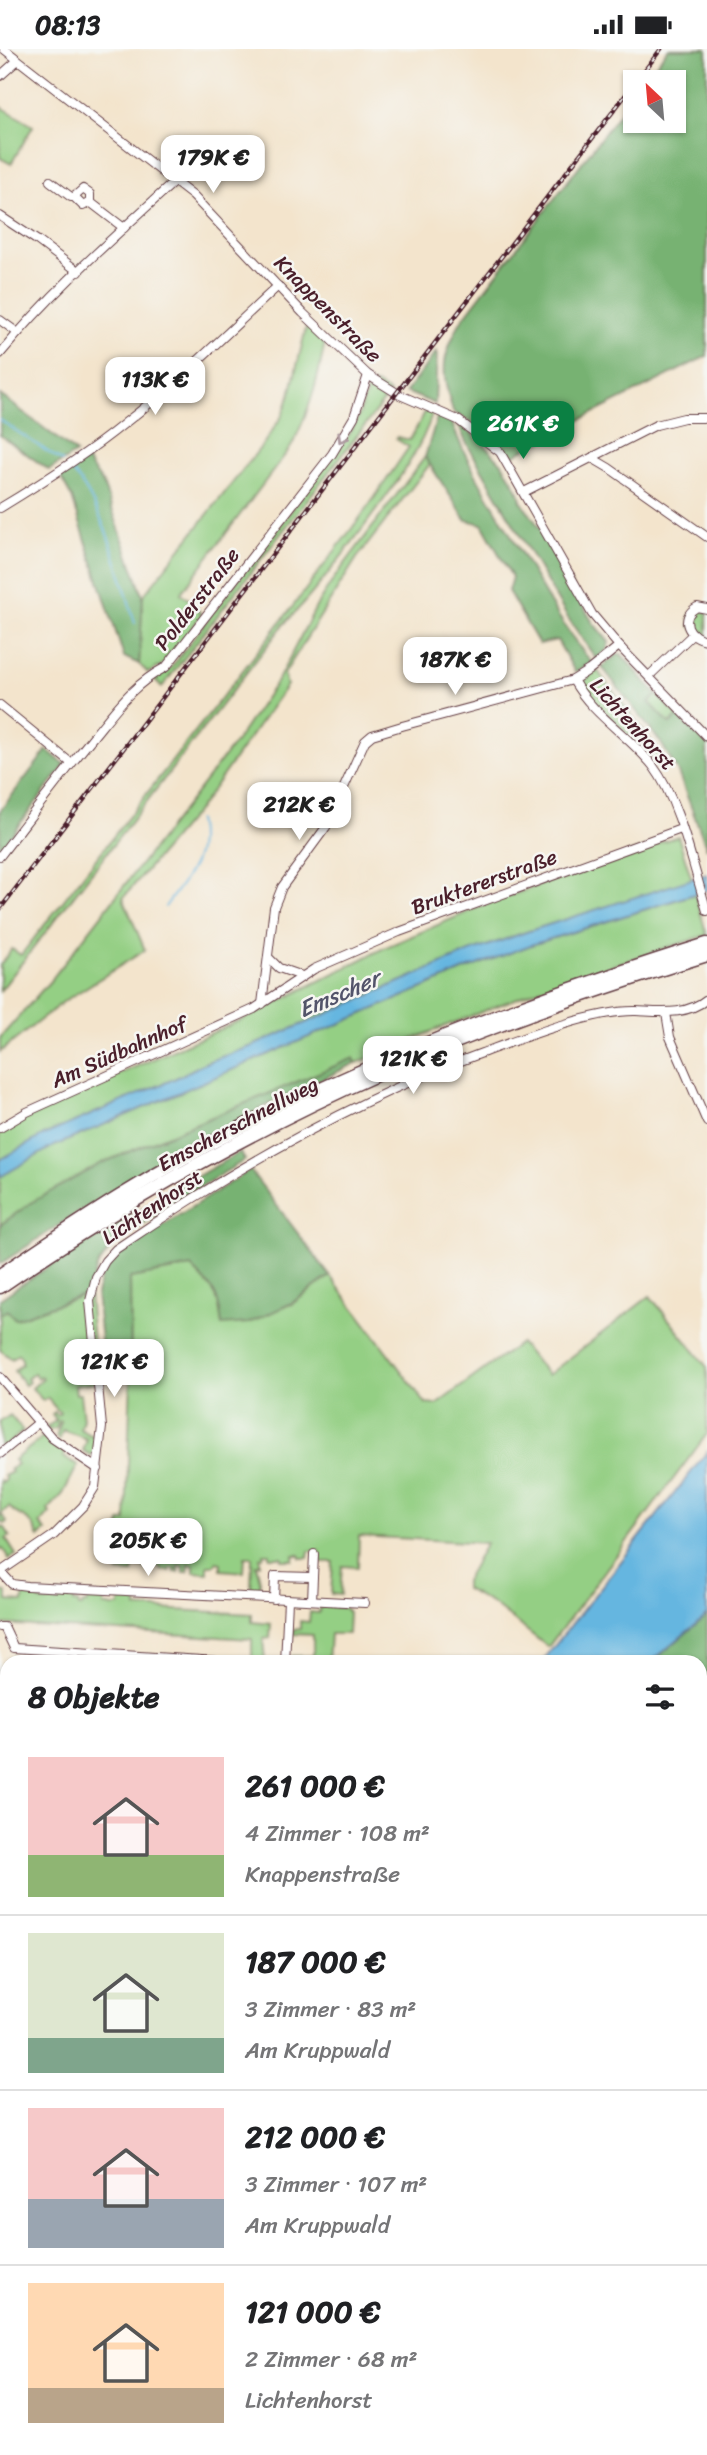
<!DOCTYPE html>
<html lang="de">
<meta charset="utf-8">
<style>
:root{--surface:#fff;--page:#f6f6f6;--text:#202124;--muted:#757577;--line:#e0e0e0;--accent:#0b8043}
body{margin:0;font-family:Sriracha,sans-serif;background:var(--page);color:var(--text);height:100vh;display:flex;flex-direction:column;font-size:26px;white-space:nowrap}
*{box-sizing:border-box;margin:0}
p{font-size:23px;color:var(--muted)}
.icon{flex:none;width:38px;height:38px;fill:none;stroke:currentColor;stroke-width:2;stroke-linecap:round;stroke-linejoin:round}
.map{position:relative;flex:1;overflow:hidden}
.details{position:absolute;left:0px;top:1606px;width:707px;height:800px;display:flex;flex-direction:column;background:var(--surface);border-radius:21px 21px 0 0;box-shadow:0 2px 5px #0004}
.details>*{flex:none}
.needle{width:46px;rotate:334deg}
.buttons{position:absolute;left:623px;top:21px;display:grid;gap:14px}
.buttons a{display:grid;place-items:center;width:63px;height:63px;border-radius:0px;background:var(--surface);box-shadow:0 2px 5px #0004;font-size:35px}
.price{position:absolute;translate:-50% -60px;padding:0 16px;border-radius:14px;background:#fff;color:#222;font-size:23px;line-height:46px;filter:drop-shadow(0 2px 4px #0008)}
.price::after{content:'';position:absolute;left:50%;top:42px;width:21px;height:16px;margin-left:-10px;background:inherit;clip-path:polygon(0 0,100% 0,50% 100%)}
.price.on{background:var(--accent);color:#fff}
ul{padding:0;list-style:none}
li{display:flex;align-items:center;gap:21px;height:175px;padding:0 28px}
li+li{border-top:2px solid var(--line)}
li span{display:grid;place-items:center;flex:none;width:196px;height:140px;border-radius:0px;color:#555}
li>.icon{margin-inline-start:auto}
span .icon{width:84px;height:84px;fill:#fffc;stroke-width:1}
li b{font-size:30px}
h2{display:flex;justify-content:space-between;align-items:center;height:84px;padding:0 28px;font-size:30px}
.status{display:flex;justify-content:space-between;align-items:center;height:49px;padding:0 35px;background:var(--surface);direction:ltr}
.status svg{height:19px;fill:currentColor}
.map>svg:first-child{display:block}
.green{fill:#94cf84;stroke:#6f7758;stroke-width:2}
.forest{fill:#77b272;stroke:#60684e;stroke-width:2}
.water{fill:#65b6e0;stroke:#586a86;stroke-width:2}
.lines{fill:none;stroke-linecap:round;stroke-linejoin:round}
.stream{stroke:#65b6e0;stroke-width:2}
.minor-casing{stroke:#633d43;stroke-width:10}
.major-casing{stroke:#633d43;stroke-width:13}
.highway-casing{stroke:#633d43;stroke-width:15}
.minor{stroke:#fff;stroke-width:8}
.major{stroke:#fff;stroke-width:10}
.highway{stroke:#fff;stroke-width:12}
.rail-casing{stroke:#4a1f2b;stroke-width:4.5}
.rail{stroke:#f6f6f2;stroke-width:2;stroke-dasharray:5;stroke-linecap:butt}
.oneway{stroke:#ae9aa0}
.labels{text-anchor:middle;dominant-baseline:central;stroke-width:5;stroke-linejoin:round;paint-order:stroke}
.street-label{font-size:21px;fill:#4a1f2b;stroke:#f6f6f2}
.water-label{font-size:23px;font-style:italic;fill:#53546a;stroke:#f6f6f2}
</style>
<div class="status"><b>08:13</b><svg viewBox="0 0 49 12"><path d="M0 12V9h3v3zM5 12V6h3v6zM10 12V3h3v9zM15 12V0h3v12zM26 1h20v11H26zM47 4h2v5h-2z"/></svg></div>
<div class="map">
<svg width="707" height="2406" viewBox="0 0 707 2406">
<rect width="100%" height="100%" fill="#f6f6f2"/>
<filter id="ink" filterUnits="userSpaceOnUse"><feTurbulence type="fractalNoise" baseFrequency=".0143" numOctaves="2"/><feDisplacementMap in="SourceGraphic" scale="14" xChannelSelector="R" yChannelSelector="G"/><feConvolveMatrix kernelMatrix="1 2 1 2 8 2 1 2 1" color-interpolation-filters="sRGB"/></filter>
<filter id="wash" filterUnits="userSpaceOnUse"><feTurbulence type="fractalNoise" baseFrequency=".00686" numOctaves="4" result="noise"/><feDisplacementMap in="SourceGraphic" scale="28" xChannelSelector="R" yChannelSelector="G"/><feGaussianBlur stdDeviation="1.57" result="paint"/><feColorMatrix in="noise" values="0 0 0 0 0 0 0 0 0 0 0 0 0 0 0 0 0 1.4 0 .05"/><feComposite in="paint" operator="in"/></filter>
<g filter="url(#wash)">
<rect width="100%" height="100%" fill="#f3e4cc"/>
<g class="green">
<polygon points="0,57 33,77 11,115 0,109"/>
<path d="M307,275L325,293C318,331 309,364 291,398L181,544L193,554L202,566L162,616L148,624L139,615L143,547L264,394L282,367L290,346Z"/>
<polygon points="373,335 376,335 390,344 162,638 153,629 170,620 349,386 359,366 369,337"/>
<path d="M425,363H433C419,407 390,442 363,479C338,512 314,545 284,575L0,942V916L12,900L21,906L300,548L368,458L409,398L396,390L397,388L410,391Z"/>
<polygon points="425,408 430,415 357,509 284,625 287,636 201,757 123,849 145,901 63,953 0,1003 0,989 51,931 237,691 279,629 317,556 335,528"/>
<polygon points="697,561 707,563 707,588 701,588 690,577 690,566"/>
<polygon points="597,621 659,702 665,711 659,716 585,644 583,632"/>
<polygon points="657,646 678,667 670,676 649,653"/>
<polygon points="678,787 692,831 526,883 467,904 250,998 207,1013 174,1030 44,1086 0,1111 0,1082 22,1068 248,968 384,899 489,854"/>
<path d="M695,845L707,886L548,937L435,981L357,1014L354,1010C297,1033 241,1056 185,1079C119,1107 58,1134 0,1176V1128L52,1098L472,918L531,896Z"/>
<path d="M191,1218C215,1242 218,1242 222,1276L292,1255L330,1227L426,1355L436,1356L520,1294L548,1326L650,1247L707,1318V1385L548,1598L493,1555L465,1540V1532L486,1494L359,1487L358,1518L342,1517L340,1546L331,1545L333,1513H320V1502H309L308,1509H300V1506H294L293,1511H282V1508H269V1504H264L263,1508H260V1515H256L260,1532V1542L251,1541L252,1508H245L244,1523L221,1521V1514L216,1513L215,1516H208V1524L194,1523V1516L189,1515L188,1523H183V1517L178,1516V1523H175V1519H170V1522L161,1521L160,1518H134L133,1524L119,1523L120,1473L126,1472L131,1327L130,1229Z"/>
<polygon points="89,1244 96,1333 75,1336 76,1345 80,1345 83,1370 80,1380 97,1389 93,1407 83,1402 87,1390 63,1381 59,1391 56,1388 61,1373 59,1372 56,1380 48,1381 46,1378 56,1372 52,1365 55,1363 57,1366 60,1364 47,1349 43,1352 32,1339 43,1329 41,1327 38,1329 34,1324 27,1330 29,1333 25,1336 14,1322 22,1315 22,1310 18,1305 12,1310 0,1301 0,1266 7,1261 15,1270"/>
<polygon points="10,1366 23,1382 0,1401 0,1373"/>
<path d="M44,1387L65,1404L63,1408L78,1416L63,1445L48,1461L50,1464L40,1475L46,1482L39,1488C36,1483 34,1476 29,1472C22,1466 17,1467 9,1458L1,1465L7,1473L4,1475L0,1472V1431L3,1433L6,1431L4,1427L12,1423L10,1420L17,1415L14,1411Z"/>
<polygon points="0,1478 5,1479 10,1487 6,1490 16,1506 9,1510 3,1500 0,1501"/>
<polygon points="0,1542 7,1543 7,1552 23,1553 24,1544 40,1545 40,1552 57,1553 58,1545 74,1546 74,1554 78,1554 79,1558 82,1558 83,1554 87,1554 87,1548 104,1548 104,1557 120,1557 120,1549 137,1550 137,1559 252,1565 252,1573 271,1575 270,1589 263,1590 265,1613 252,1613 252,1590 0,1575"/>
<polygon points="320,1557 345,1559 349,1564 348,1585 330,1585 328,1613 291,1613 291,1607 313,1607 313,1586 293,1585 293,1581 300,1580 300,1572 309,1573 310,1563 319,1564"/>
<polygon points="0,1687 7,1688 7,1829 0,1828"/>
<polygon points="0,1961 7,1961 7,1999 1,1998 0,2005"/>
<polygon points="700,2052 707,2056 707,2086 700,2082"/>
<polygon points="0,2107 7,2109 7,2245 0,2252"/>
</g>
<g class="forest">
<path d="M668,0H707V307L554,384L555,387L529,397L510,409L483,380L453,363C441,321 440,311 461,272L635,44V72H674V33H643Z"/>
<polygon points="437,302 435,355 406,343"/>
<polygon points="0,346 10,353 76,404 49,421 0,386"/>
<path d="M438,365L450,369C465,411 489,449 512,488C537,531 560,575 592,614L575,623L557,591L539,595L508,542L512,528L482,475L466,471L425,408Z"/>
<polygon points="457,373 480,391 502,414 519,443 521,452 537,475 593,574 609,593 607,601 596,610 566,566 466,393"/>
<polygon points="86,410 103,435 143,547 139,615 124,608 72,449 60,427"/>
<polygon points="621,605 657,646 649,653 670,675 678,667 707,695 707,800 677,721 661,694 602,618 617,606"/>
<polygon points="47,701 65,716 0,800 0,762"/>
<polygon points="354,1009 356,1014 274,1053 204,1090 105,1146 0,1215 0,1176 32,1153 102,1114"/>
<path d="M240,1103L245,1111L195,1141L114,1195L97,1218L89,1244L15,1270L7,1261L0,1266V1250C77,1197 158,1149 240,1103Z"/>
<path d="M250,1121L330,1227L292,1254L249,1274L222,1276C218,1242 215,1242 191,1218L130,1229L131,1327L105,1329L96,1245L102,1225L118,1205Z"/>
<polygon points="707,1566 707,1885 700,1884 700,1614 651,1614"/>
<polygon points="700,2266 707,2268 707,2297 700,2294"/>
<polygon points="700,2353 707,2355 707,2394 700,2392"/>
<polygon points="7,2381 7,2399 40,2399 37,2406 0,2406 0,2388"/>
<polygon points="172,2399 217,2399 216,2406 170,2406"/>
<polygon points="579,2399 664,2399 662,2406 578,2406"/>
</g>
<g class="water">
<polygon points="707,825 707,841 531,896 472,918 52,1098 0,1128 0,1111 44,1086 174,1030 207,1013 250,998 467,904 526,883"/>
<polygon points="707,1403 707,1566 651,1613 542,1613"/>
<polygon points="7,2259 7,2336 0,2341 0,2265"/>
</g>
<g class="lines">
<g class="stream">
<polyline points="0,371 63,413"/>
<path d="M70,420C104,456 121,527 135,574"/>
<path d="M165,858C186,828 206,810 197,771"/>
<polyline points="0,1763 7,1764"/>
<polyline points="700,2299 702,2300"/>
</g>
</g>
</g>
<g filter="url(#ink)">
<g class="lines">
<g class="minor-casing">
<g id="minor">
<polyline points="4,0 193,147 303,264 368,326 400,346 458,371 500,403 592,565 619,597 707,688"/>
<polyline points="0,27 18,11"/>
<polyline points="50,132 71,148 74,148"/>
<polyline points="90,153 83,157 74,148 83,140 90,145 90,153 124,179"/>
<polyline points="0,167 38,192 79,223"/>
<polyline points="0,271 18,284"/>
<path d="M0,305C52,242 115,187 175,132"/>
<polyline points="592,409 609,419 707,488"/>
<polyline points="524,443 656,376 684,369 707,369"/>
<path d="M0,459C43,433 86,406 125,374C179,332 228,283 278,237"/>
<path d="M707,560L697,558C678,569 689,589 707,591"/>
<polyline points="649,627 693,585"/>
<path d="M573,631C594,668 628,685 653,717C680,753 693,818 707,862"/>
<polyline points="0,656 71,714"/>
<path d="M0,807C31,767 61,727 93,688C116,660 133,635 166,618L332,405L354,368L368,326"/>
<polyline points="268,908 279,919 302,927"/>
<polyline points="262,955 274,858 282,838 326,778 365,692 372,686 402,677 573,631 589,621 619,597"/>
<polyline points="666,964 670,988 707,1073"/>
<polyline points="0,1079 27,1063 254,960 314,920 399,883 681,780"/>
<polyline points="0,1328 52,1389 98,1420"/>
<polyline points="0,1405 38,1374"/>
<path d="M0,1523L54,1486L83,1457L95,1438L102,1378L90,1252L96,1228L105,1212L116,1200C230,1122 352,1051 482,1004C522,989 594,961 636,962C661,963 686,967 707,950"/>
<polyline points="1,1523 12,1535 27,1537 365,1554"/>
<polyline points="274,1550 275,1527 312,1528"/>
<polyline points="312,1551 314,1505"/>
<polyline points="0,1578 4,1578 14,1599 249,1614"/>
<polyline points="285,1614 288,1551"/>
<polyline points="0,1670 7,1670"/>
<polyline points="0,1848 7,1849"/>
<polyline points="0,2024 7,2024"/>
<polyline points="700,2317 707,2314"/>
<polyline points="668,2406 670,2399"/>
</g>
</g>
<g class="major-casing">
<g id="major">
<polyline points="0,2061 7,2064"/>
<polyline points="0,2077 7,2079"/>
<polyline points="700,2328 707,2332"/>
<polyline points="700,2343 707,2346"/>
</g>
</g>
<g class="highway-casing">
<g id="highway">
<path d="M0,1226C79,1172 159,1120 244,1077C393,1002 548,945 707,895"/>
<path d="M0,1238C121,1155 249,1082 383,1023C489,977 597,940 707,906"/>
</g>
</g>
<use href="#minor" class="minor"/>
<use href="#major" class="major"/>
<use href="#highway" class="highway"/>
<g class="rail-casing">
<g id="rail">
<polyline points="0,860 661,0"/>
<polyline points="0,2101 7,2104"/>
<polyline points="700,2399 707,2401"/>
</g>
</g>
<use href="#rail" class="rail"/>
</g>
<defs><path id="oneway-chevron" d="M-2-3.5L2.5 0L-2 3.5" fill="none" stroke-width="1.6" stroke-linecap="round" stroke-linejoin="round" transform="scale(1.75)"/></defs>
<use class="oneway" href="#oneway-chevron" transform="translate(342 389) rotate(122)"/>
</g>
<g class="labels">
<g class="street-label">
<text transform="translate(328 260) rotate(45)">Knappenstraße</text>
<text transform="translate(197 550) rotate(-52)">Polderstraße</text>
<text transform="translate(633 675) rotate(48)">Lichtenhorst</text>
<text transform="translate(484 833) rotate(-20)">Bruktererstraße</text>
<text transform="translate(119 1003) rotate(-24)">Am Südbahnhof</text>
<text transform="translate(238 1075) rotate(-28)">Emscherschnellweg</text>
<text transform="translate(152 1158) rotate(-34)">Lichtenhorst</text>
</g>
<g class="water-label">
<text transform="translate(339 945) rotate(-23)">Emscher</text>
</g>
</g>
</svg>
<div class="buttons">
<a><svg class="needle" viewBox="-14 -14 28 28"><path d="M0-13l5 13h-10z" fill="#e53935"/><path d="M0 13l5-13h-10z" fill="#757577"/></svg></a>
</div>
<b class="price" style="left:213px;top:146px">179K €</b>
<b class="price" style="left:155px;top:368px">113K €</b>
<b class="price on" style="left:523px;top:412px">261K €</b>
<b class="price" style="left:455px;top:648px">187K €</b>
<b class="price" style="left:299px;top:793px">212K €</b>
<b class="price" style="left:413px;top:1047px">121K €</b>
<b class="price" style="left:114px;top:1350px">121K €</b>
<b class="price" style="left:148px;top:1529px">205K €</b>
<section class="details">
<h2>8 Objekte<svg class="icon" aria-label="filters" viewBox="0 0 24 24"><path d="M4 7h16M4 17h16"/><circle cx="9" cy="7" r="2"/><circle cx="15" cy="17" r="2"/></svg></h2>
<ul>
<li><span style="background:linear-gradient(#f6c9c9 70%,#8fb573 0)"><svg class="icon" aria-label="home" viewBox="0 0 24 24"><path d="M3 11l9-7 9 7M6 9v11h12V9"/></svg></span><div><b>261 000 €</b><p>4 Zimmer · 108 m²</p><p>Knappenstraße</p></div></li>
<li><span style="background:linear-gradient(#dfe7d0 75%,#7fa58c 0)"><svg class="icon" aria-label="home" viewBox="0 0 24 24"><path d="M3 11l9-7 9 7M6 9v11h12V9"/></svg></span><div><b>187 000 €</b><p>3 Zimmer · 83 m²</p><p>Am Kruppwald</p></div></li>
<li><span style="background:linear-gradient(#f6c9c9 65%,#9aa5b1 0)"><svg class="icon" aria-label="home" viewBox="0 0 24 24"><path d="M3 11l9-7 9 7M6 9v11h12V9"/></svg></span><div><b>212 000 €</b><p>3 Zimmer · 107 m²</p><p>Am Kruppwald</p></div></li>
<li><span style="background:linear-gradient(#ffd9b3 75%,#b9a48a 0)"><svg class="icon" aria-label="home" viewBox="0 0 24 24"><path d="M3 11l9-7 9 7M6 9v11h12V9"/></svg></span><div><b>121 000 €</b><p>2 Zimmer · 68 m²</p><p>Lichtenhorst</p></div></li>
</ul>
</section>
</div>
